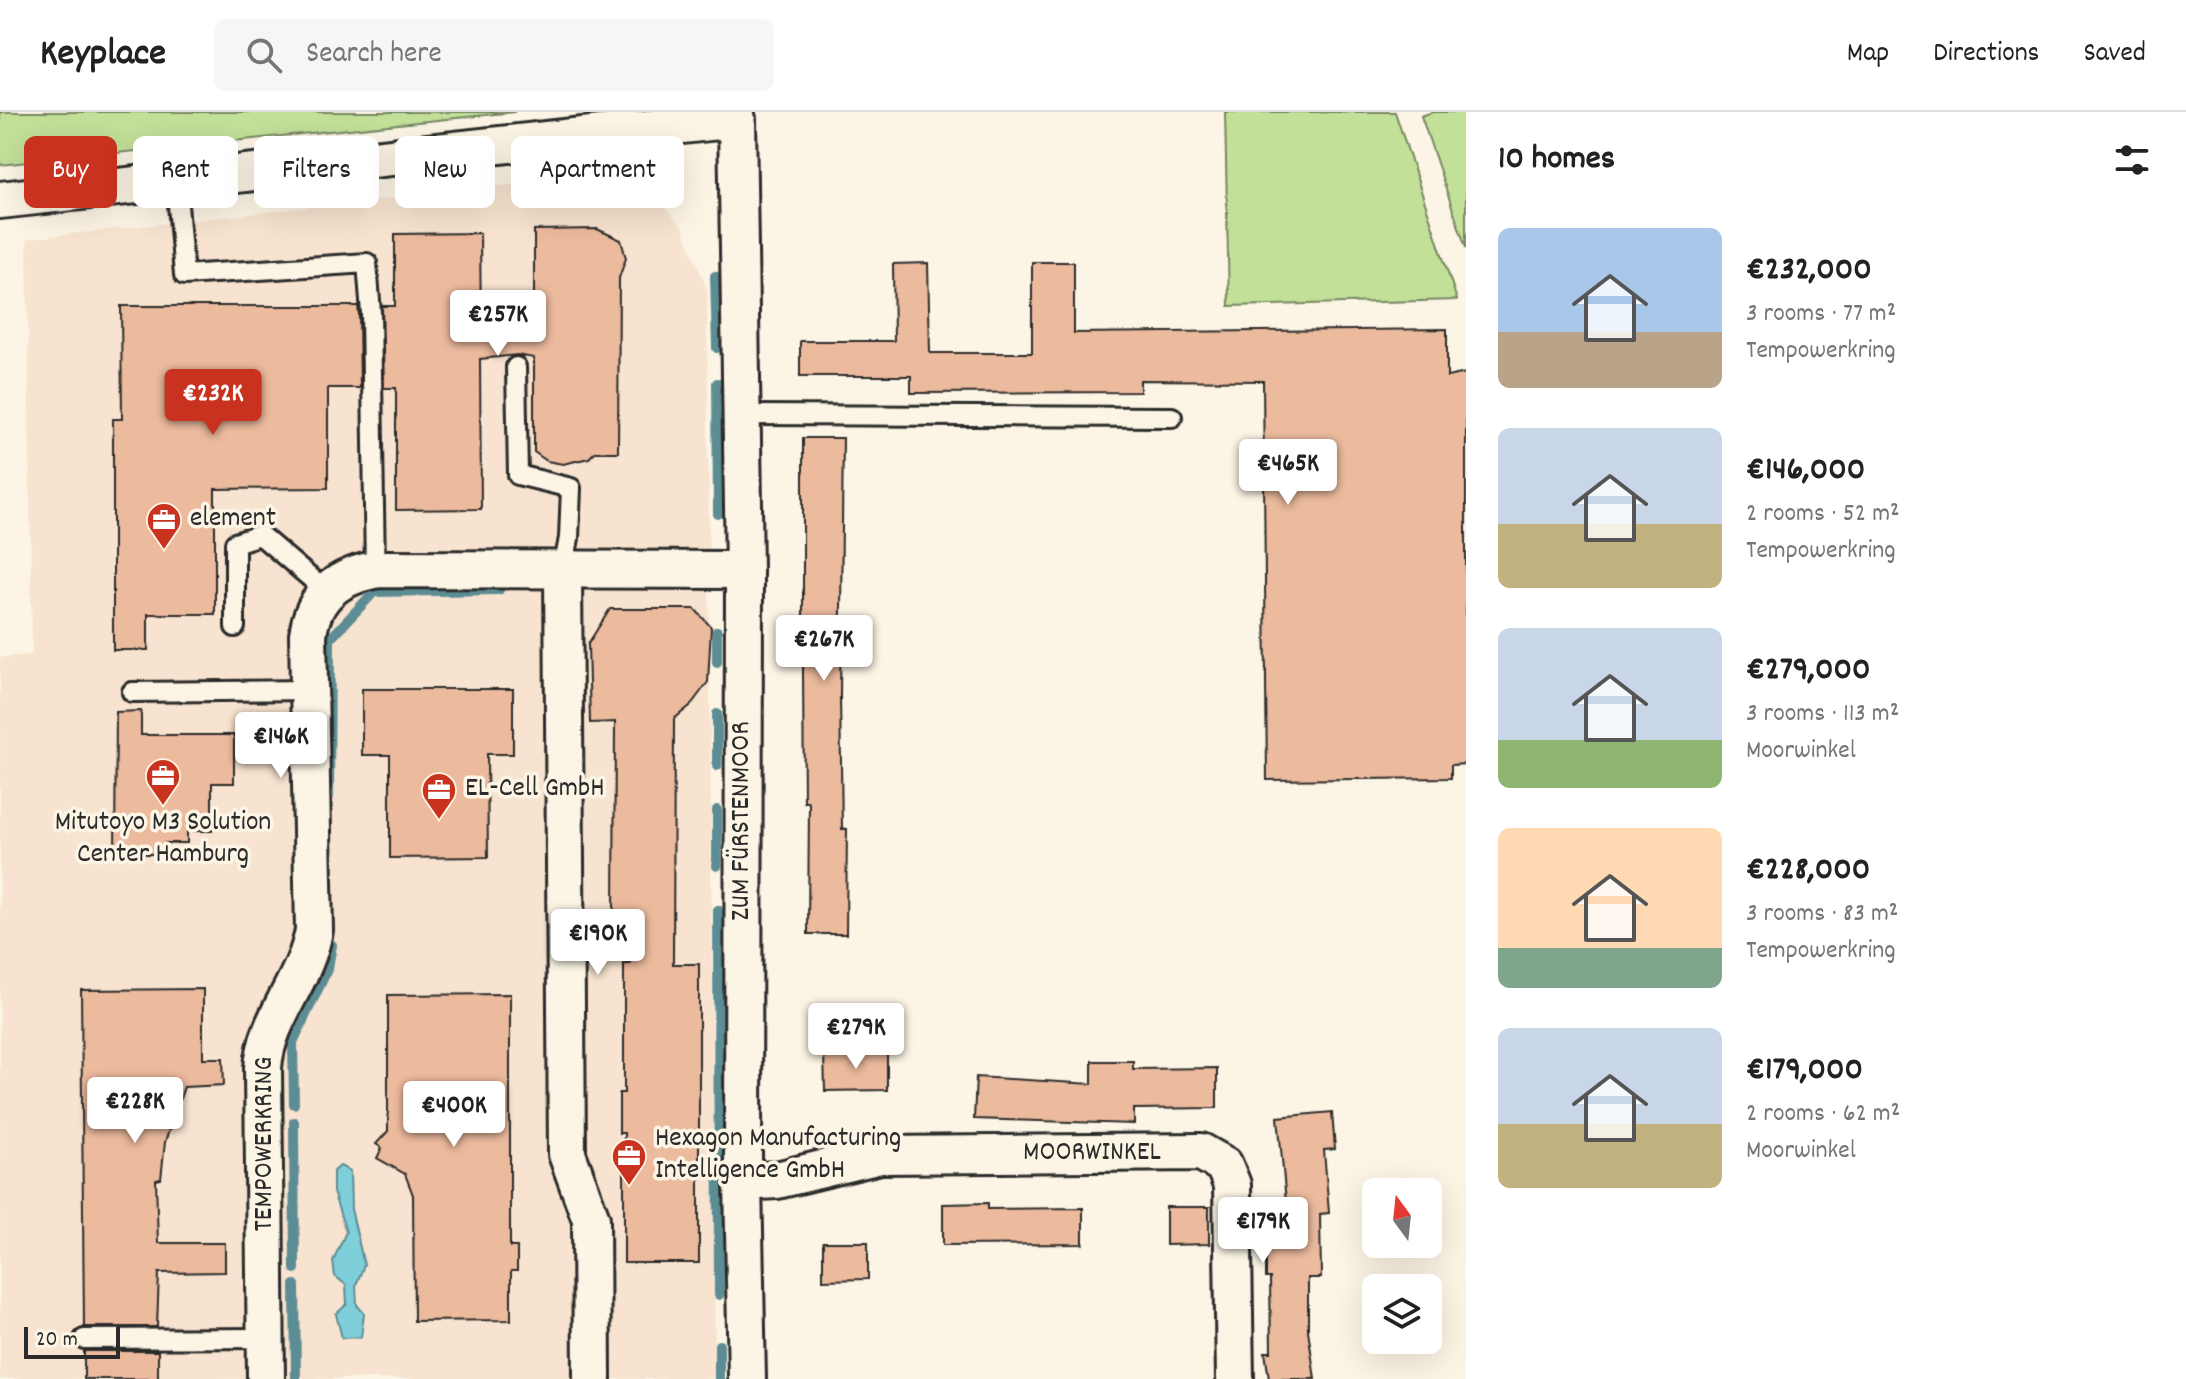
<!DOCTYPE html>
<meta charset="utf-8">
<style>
:root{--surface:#fff;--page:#f6f6f6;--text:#222;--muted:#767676;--line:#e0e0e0;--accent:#c8321e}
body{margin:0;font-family:Dekko,sans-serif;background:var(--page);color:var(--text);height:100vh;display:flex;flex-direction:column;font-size:30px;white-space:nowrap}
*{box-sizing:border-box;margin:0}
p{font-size:26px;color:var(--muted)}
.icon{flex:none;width:44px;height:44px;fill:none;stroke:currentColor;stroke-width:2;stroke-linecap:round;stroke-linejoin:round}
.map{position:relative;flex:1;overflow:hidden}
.details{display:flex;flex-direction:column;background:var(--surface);width:720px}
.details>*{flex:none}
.guide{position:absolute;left:24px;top:24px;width:760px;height:72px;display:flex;gap:16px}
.needle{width:52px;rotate:345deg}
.buttons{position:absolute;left:1362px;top:1066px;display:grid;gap:16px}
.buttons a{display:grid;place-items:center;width:80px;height:80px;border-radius:12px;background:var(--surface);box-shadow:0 8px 32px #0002;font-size:40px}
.scale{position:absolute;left:24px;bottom:20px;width:96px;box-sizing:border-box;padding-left:8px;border:4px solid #2b2b2b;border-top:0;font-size:22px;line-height:28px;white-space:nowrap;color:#2b2b2b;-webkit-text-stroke:6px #fcf5e5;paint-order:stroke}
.price{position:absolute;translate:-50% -68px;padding:0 18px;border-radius:8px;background:#fff;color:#222;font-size:26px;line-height:52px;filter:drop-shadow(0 2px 4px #0008)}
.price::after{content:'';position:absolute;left:50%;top:48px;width:24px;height:18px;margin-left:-12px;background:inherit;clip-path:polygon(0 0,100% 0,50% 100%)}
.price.current{background:var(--accent);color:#fff}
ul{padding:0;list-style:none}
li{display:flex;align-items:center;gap:24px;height:200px;padding:0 32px}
li span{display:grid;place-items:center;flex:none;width:224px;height:160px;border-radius:12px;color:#555}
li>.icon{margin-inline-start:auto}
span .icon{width:96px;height:96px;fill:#fffc;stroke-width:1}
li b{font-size:34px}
h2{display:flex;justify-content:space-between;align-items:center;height:96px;padding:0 32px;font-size:34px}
.tag{padding:0 28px;border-radius:12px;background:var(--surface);box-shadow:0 8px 32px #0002;font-size:28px;line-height:72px}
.tag.current{background:var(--accent);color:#fff}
header{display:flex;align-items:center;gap:48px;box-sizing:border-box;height:112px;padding:0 40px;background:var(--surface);border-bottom:2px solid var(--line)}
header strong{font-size:38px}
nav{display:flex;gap:44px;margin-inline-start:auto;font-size:28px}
.search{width:560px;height:72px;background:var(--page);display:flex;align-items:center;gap:20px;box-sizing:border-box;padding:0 28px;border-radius:12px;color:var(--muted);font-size:30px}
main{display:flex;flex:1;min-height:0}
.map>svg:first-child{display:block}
.built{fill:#f7e3cf}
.green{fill:#c2e098;stroke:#768662;stroke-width:2}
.water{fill:#7fcfda;stroke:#5d8d94;stroke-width:2}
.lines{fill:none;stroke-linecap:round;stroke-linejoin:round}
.stream{stroke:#5d8d94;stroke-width:10}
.building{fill:#ecba9d;stroke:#2b2b2b;stroke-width:2}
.service-casing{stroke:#2b2b2b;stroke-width:24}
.minor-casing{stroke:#2b2b2b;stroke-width:42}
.service{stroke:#fcf5e5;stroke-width:18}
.minor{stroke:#fcf5e5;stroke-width:36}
.labels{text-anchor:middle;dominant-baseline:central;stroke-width:7;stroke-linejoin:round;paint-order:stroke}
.poi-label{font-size:28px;fill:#2b2b2b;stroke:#fcf5e5;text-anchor:start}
.street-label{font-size:28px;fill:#2b2b2b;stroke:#fcf5e5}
</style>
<header>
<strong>Keyplace</strong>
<div class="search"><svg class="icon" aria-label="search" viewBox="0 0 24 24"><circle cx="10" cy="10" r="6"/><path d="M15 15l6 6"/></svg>Search here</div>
<nav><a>Map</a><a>Directions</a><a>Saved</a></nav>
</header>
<main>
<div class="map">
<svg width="1466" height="1267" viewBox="0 0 1466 1267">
<rect width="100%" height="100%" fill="#fcf5e5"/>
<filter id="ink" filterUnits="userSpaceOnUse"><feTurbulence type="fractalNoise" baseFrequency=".0125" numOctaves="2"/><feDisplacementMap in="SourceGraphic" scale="16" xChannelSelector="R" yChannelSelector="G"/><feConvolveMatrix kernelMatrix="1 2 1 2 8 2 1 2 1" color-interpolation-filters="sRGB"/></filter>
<g filter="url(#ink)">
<polygon class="built" points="588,64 660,90 683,116 707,177 715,1267 0,1267 0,545 32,543 27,127"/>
<g class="green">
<polygon points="0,0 515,0 0,53"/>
<polygon points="1225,0 1395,0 1457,188 1229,194"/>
<polygon points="1433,0 1466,0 1466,136 1421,4"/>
</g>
<polygon class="water" points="340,1054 350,1059 351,1097 364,1153 356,1173 357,1193 364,1201 361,1225 342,1226 336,1202 347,1192 346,1173 335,1164 333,1149 346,1120 333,1080 333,1060"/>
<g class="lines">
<g class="stream">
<polyline points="715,164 717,236"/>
<polyline points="717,271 718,402"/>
<polyline points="717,550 717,519"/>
<polyline points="717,654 717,602"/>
<polyline points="329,685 330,527 374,480 499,478"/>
<polyline points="717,754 717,698"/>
<polyline points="718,798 719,1183"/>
<polyline points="294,992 293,930 328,856 332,833"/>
<polyline points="294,1010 295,1157"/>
<polyline points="295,1173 296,1267"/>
<polyline points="719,1233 719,1267"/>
</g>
</g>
<g class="building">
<polygon points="597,117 621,128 626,146 619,166 618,340 595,340 589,346 563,352 547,349 534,340 534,246 517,243 480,247 481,397 396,398 396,276 384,276 382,194 395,194 395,122 480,121 481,215 534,214 534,118"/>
<polygon points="1032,150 1074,150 1074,221 1447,217 1447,265 1466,261 1466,652 1451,653 1451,666 1267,668 1263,269 1140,268 1140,280 911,281 911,264 800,264 800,229 894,229 893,152 928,151 930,241 1032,241"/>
<polygon points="121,194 358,194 359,202 360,276 328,276 328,376 215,377 215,502 148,502 148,538 113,538 113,307 122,307"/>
<polygon points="803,326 843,326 840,584 842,717 847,717 846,822 808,822 809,690 804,690 803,560"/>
<polygon points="610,497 695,497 711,515 708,570 690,594 674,607 673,852 699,852 699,1151 624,1151 624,1021 619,1021 619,981 624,981 624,852 630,852 630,804 614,804 615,610 590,611 588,532"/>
<polygon points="362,577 513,577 513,642 487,642 488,745 390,746 390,643 362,643"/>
<polygon points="141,599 141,623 234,623 234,671 212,671 212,719 187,719 187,731 165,731 165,742 115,742 116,600"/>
<polygon points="203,877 203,946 223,946 224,973 184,975 165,1030 161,1067 156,1068 158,1131 225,1131 225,1160 159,1161 157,1215 84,1215 81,878"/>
<polygon points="510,882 510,1135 517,1135 517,1159 511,1159 511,1208 414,1209 413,1083 405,1062 377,1046 382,1036 376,1032 388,1019 388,883"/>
<polygon points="824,939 887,939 887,978 825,979"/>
<polygon points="1092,949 1133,949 1133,957 1217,956 1217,996 1134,997 1134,1012 974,1007 976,965 1092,972"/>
<polygon points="1332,1000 1335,1037 1324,1038 1329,1101 1320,1102 1321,1166 1308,1166 1308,1218 1315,1267 1269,1267 1265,1240 1271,1240 1270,1166 1266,1166 1266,1132 1290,1132 1278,1005"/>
<polygon points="988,1091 988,1097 1083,1096 1083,1132 943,1133 943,1092"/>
<polygon points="1166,1095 1209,1095 1209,1132 1166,1133"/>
<polygon points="823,1130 868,1130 868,1167 823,1168"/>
<rect x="84" y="1239" width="74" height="28"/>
</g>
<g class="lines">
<g class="service-casing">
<g id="service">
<polyline points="176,69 184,163 367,151 371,201 375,458"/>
<polyline points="516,255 518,363 571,376 569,426 563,458"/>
<polyline points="742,303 1172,305"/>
<polyline points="235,515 235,431 260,423 327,480"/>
<polyline points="132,580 309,578"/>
<polyline points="84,1227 266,1226"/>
</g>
</g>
<g class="minor-casing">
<g id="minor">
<polyline points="0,88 737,7 744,458 743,1070 747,1267"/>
<polyline points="563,458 567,1042 591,1107 592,1267"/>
<polyline points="743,1070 777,1068 880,1043 1201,1040 1224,1053 1232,1073 1235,1267"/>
<path d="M266,1267L263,956C266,906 306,868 314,818L308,523C313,482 340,463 380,457L744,458"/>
</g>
</g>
<use href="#service" class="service"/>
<use href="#minor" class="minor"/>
</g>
</g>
<defs>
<g id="office-pin" transform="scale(1.8)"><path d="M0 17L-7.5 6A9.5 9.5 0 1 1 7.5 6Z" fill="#c8321e" stroke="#fcf5e5"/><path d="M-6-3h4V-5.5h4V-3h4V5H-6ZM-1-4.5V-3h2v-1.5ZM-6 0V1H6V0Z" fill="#fff"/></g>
</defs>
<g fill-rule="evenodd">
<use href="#office-pin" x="164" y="408"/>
<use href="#office-pin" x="163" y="664"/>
<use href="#office-pin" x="439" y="678"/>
<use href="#office-pin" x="629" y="1044"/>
</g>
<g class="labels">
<g class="poi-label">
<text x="190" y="408">element</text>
<text x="465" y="678">EL-Cell GmbH</text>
<text x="163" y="712" text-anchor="middle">Mitutoyo M3 Solution<tspan x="163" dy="32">Center Hamburg</tspan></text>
<text x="655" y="1028">Hexagon Manufacturing<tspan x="655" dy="32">Intelligence GmbH</tspan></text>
</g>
<g class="street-label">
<text transform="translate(743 709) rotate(-90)">ZUM FÜRSTENMOOR</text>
<text transform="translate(266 1032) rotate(-90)">TEMPOWERKRING</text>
<text x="1092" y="1042">MOORWINKEL</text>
</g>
</g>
</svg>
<div class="buttons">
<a><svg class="needle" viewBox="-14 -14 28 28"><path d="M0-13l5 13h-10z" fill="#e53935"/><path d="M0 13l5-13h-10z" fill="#767676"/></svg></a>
<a><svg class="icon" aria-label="layers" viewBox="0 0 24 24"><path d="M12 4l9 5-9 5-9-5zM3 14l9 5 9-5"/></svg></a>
</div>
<div class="scale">20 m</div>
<b class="price" style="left:498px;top:246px">€257K</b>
<b class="price current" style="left:213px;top:325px">€232K</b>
<b class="price" style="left:1288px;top:395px">€465K</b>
<b class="price" style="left:824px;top:571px">€267K</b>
<b class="price" style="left:281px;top:668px">€146K</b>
<b class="price" style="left:598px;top:865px">€190K</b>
<b class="price" style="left:856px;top:959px">€279K</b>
<b class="price" style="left:135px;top:1033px">€228K</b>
<b class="price" style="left:454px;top:1037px">€400K</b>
<b class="price" style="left:1263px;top:1153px">€179K</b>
<div class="guide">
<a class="tag current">Buy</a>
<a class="tag">Rent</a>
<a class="tag">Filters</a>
<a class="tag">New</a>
<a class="tag">Apartment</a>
</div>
</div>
<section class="details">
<h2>10 homes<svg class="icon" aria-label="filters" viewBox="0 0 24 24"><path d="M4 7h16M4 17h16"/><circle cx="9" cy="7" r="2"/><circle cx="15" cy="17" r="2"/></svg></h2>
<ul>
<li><span style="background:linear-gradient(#a9c7e8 65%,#b9a48a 0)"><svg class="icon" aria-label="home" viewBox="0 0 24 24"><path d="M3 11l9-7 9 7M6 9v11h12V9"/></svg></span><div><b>€232,000</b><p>3 rooms · 77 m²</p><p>Tempowerkring</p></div></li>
<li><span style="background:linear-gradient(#c9d6e8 60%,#c2b280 0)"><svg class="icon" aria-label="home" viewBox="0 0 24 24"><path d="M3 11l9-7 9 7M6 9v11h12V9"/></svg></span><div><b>€146,000</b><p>2 rooms · 52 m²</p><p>Tempowerkring</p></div></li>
<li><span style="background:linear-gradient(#c9d6e8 70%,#8fb573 0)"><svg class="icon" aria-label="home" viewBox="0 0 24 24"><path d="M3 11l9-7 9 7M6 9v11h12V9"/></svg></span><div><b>€279,000</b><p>3 rooms · 113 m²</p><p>Moorwinkel</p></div></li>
<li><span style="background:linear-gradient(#ffd9b3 75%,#7fa58c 0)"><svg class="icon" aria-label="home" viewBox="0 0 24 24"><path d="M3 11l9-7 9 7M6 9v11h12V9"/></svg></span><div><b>€228,000</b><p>3 rooms · 83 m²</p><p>Tempowerkring</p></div></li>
<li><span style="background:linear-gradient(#c9d6e8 60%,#c2b280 0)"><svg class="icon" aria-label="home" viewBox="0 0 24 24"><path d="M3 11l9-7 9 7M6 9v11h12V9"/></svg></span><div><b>€179,000</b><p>2 rooms · 62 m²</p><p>Moorwinkel</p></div></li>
</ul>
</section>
</main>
